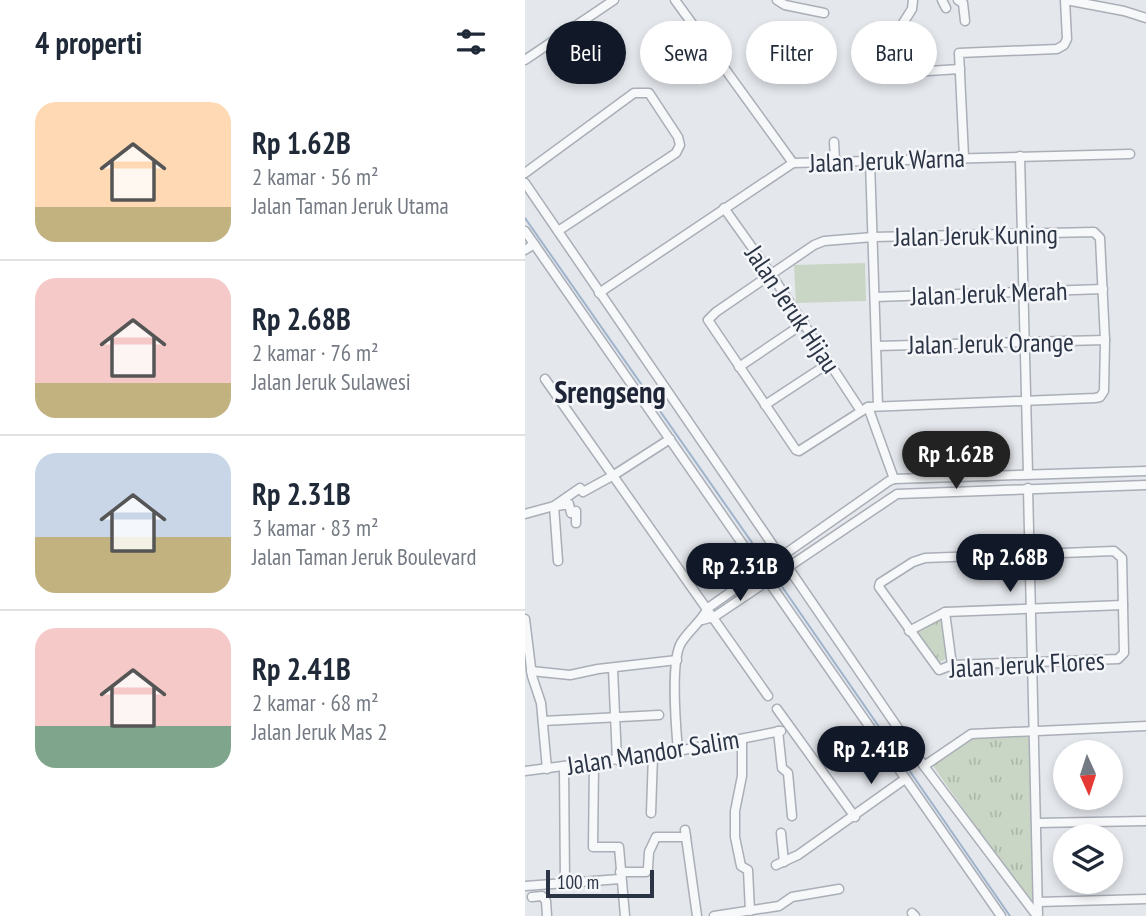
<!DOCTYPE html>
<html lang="id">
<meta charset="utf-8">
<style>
:root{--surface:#fff;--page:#f2f2f3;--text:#1f2937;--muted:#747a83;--line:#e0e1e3;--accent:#111827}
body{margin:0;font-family:"PT Sans Narrow",sans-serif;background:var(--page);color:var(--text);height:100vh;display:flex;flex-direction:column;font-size:26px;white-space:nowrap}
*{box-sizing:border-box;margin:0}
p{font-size:23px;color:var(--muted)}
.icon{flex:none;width:38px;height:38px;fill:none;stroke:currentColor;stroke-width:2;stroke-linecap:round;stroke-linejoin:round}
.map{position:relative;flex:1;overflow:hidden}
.side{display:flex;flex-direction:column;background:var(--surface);width:525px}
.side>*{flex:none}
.hud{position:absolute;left:21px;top:21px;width:494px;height:63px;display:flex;gap:14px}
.needle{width:46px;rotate:177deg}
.tools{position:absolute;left:528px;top:740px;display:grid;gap:14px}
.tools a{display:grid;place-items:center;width:70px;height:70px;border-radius:50%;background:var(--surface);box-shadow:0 4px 10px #0003;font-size:35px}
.scale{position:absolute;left:21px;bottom:18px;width:108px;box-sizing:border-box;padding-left:7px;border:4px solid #2b3445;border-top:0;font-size:19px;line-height:24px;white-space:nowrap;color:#2b3445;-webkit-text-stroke:5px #f4f6f9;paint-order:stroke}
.price{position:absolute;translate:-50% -60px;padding:0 16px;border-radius:24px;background:var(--accent);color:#fff;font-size:23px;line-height:46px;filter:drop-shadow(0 2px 4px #0008)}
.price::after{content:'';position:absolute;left:50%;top:42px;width:21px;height:16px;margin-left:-10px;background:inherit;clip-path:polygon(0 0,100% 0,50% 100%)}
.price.on{background:#222;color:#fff}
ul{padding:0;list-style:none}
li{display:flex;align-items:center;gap:21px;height:175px;padding:0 35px}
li+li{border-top:2px solid var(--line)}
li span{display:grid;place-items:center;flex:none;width:196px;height:140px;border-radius:21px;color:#555}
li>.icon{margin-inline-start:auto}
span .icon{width:84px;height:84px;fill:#fffc;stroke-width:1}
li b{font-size:30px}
h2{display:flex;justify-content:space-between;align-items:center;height:84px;padding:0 35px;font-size:30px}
.pill{padding:0 24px;border-radius:32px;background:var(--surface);box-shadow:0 4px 10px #0003;font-size:24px;line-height:63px}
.pill.on{background:var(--accent);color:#fff}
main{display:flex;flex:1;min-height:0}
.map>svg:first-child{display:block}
.park{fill:url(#park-tufts)}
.pitch{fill:#c9d6c5}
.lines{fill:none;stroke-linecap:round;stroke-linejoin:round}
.stream{stroke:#9fb4cc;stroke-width:2}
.minor-casing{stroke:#a9aeb7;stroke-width:11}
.minor{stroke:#f7f8fa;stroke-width:8}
.labels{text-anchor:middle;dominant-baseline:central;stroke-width:5;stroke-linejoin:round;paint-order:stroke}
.street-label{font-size:26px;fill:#2b3445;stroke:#f4f6f9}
.quarter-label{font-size:30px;font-weight:bold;fill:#1d2536;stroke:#f4f6f9}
</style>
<main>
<section class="side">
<h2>4 properti<svg class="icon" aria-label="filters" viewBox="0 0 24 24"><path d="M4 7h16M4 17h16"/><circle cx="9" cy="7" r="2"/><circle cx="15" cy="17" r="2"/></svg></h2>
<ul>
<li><span style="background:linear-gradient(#ffd9b3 75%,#c2b280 0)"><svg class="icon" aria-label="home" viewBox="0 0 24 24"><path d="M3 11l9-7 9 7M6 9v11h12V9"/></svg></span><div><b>Rp 1.62B</b><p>2 kamar · 56 m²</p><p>Jalan Taman Jeruk Utama</p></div></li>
<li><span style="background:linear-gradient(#f6c9c9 75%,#c2b280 0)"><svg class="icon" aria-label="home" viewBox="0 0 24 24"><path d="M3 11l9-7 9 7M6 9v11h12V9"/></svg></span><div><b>Rp 2.68B</b><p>2 kamar · 76 m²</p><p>Jalan Jeruk Sulawesi</p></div></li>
<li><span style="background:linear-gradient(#c9d6e8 60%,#c2b280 0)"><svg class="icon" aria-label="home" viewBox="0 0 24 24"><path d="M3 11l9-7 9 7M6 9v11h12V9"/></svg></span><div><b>Rp 2.31B</b><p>3 kamar · 83 m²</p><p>Jalan Taman Jeruk Boulevard</p></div></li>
<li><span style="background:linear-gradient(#f6c9c9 70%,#7fa58c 0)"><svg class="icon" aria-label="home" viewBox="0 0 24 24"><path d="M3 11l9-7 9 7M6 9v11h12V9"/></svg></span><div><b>Rp 2.41B</b><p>2 kamar · 68 m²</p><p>Jalan Jeruk Mas 2</p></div></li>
</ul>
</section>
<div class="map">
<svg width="621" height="916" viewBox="0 0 621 916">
<defs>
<pattern id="park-tufts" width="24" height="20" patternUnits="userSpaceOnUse" patternTransform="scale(1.75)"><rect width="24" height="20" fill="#c9d6c5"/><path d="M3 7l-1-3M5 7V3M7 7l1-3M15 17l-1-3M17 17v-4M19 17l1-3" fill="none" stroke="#adb8ab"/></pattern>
</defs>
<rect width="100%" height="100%" fill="#e4e7ec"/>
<g class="park">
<polygon points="415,616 421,659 413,663 390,631"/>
<polygon points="506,731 512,915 404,760 444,734"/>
</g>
<polygon class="pitch" points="340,263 341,301 271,303 269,265"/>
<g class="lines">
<g class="stream">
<polyline points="0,218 242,564"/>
<polyline points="251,578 485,916"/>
</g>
<g class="minor-casing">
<g id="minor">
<polyline points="150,0 268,163"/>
<polyline points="252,0 260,5 299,13"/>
<polyline points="417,0 421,8"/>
<polyline points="433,0 438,3 440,21"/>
<polyline points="541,0 599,11 621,18"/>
<polyline points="0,60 89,0"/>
<polyline points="356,72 373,31 387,9 388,0"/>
<polyline points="387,72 435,69"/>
<polyline points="309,142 310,161"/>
<polyline points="495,156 503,474"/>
<polyline points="439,157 434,53 532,49 539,45 542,39 540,0"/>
<polyline points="345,161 353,406"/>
<polyline points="0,173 109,93 124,93 153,137 155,145 151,153 33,231"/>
<polyline points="0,183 399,766 512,916"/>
<polyline points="199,208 246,274 336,411"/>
<polyline points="0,231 476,916"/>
<polygon points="569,232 575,238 580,340 579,391 575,397 570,398 343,407 274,451 271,450 183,320 191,312 289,245 299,241 348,237"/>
<polyline points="0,250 9,244"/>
<polyline points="74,293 268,163 605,154"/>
<polyline points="350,297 578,289"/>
<polyline points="352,346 580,340"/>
<polyline points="214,367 279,323"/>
<polyline points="20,379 243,696"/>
<polyline points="240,405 304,363"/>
<polyline points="343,407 369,479"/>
<polyline points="503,488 513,916"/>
<polyline points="29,506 33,561"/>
<polyline points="32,506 44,504 46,513 51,511 51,523"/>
<polyline points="0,514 29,506 55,488 58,492 89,475 145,439"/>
<polygon points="589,551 597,558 599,653 593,659 427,665 414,670 354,587 355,583 388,562 400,558"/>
<polyline points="420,612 427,665"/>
<polyline points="0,619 7,676 16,703 22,769"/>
<polyline points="177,620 189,617 372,494 621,485"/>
<polyline points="384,631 420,612 598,605"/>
<polyline points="88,669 92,760"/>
<polyline points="6,671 45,675 73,669 152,660"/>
<polyline points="252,709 330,817"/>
<polyline points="18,721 134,715"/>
<polyline points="253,731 257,768 263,773 267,816"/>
<polyline points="217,739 217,776 210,811 210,837 216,866 223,870 225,911"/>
<path d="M153,751C151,728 145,662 156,643C164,630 176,622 183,608L364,481L369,479L621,471"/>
<polyline points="69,764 68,847 94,847 100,916"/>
<polyline points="399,766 446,734 621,726"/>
<polyline points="39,767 40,883"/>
<polyline points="0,771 153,751 256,731"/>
<polyline points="126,813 128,755"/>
<polyline points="512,823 621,821"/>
<polyline points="160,830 172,916"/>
<polyline points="256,833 259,862"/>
<polyline points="251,865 273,855 380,779"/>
<polyline points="95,872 121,872 123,868 124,852 131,837 161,837"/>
<polyline points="0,886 95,879"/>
<polyline points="7,897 17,896 21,901 22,916"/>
<polyline points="513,902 621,899"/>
<polyline points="387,913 390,916"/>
<polyline points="189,916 254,906 267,897 314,889"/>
</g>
</g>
<use href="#minor" class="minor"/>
</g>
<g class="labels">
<g class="street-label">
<text transform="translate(362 160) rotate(-2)">Jalan Jeruk Warna</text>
<text transform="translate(451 235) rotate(-1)">Jalan Jeruk Kuning</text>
<text transform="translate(464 293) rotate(-2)">Jalan Jeruk Merah</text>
<text transform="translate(268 309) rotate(56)">Jalan Jeruk Hijau</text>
<text transform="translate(466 343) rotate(-1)">Jalan Jeruk Orange</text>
<text transform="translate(502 664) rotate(-3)">Jalan Jeruk Flores</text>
<text transform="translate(128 752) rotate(-9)">Jalan Mandor Salim</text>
</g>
<g class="quarter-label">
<text x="85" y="391">Srengseng</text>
</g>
</g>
</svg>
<div class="tools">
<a><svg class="needle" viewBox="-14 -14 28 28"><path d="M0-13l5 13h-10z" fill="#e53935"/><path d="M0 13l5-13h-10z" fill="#747a83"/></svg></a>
<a><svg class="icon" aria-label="layers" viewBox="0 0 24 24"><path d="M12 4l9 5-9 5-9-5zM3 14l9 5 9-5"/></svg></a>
</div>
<div class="scale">100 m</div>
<b class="price on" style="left:431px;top:491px">Rp 1.62B</b>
<b class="price" style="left:485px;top:594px">Rp 2.68B</b>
<b class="price" style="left:215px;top:603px">Rp 2.31B</b>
<b class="price" style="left:346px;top:786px">Rp 2.41B</b>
<div class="hud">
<a class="pill on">Beli</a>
<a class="pill">Sewa</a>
<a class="pill">Filter</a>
<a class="pill">Baru</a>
</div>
</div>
</main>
